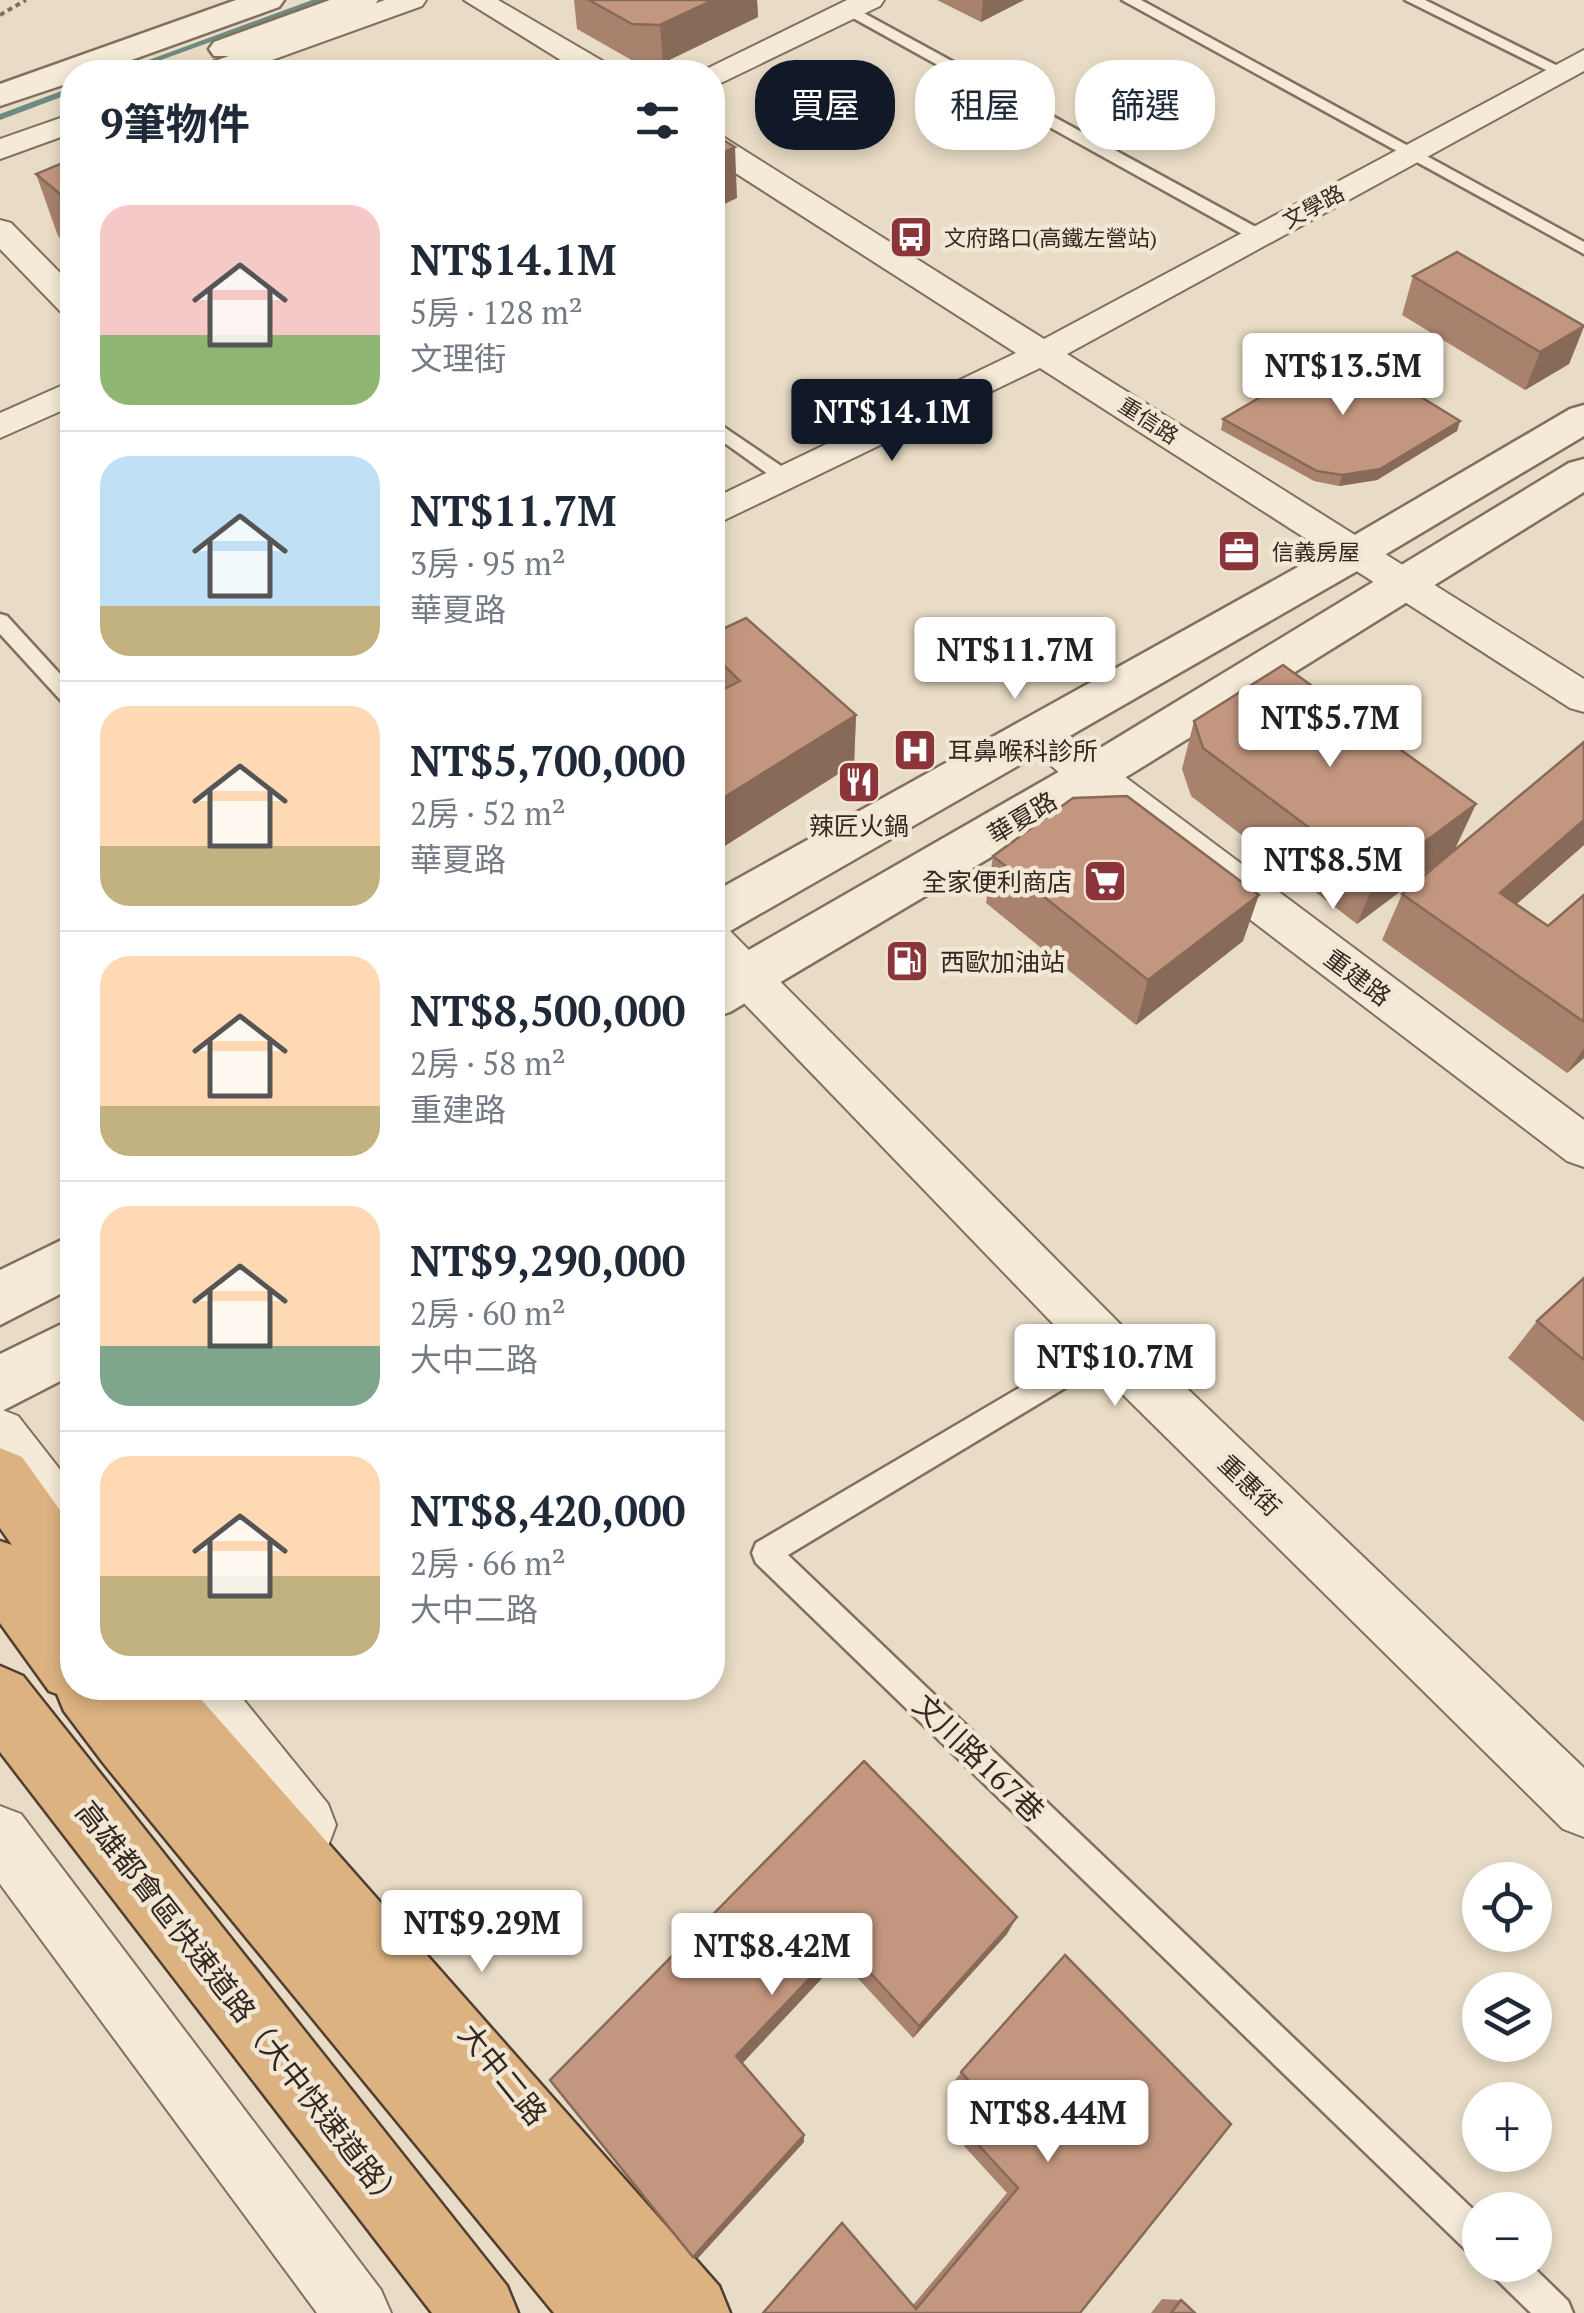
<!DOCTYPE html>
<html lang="zh-TW">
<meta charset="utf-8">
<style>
:root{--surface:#fff;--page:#f6f6f7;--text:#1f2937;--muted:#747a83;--line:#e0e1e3;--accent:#111827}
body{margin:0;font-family:"PT Serif","Noto Sans TC",serif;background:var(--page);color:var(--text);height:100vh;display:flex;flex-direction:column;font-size:38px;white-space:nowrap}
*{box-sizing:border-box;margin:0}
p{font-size:32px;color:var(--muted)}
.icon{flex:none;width:55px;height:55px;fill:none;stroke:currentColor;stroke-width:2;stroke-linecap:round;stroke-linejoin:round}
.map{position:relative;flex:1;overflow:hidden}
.sheet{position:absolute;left:60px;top:60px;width:665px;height:1640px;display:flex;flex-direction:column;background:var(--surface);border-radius:40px;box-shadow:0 5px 15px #0003}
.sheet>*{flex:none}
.hud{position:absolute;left:755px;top:60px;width:678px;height:90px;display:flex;gap:20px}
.buttons{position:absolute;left:1462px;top:1862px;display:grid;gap:20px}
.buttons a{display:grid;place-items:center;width:90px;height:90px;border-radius:50%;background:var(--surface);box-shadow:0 5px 15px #0003;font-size:50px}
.price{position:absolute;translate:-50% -85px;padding:0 22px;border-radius:10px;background:#fff;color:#222;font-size:32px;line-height:65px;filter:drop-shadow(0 2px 5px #0008)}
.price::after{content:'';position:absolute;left:50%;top:60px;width:30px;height:22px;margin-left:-15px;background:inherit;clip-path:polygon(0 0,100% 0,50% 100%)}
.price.current{background:var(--accent);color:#fff}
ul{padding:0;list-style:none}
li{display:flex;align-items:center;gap:30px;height:250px;padding:0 40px}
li+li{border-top:2px solid var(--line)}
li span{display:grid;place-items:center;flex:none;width:280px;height:200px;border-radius:30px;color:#555}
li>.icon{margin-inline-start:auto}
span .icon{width:120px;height:120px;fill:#fffc;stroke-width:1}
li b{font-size:42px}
h2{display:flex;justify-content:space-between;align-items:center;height:120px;padding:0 40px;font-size:42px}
.pill{padding:0 35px;border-radius:40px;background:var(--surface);box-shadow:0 5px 15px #0003;font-size:35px;line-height:90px}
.pill.current{background:var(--accent);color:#fff}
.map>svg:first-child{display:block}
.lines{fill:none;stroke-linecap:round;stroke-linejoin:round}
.stream{fill:#6e8a81;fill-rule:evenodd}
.service-casing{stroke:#826f5d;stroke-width:5}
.minor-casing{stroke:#826f5d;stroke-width:4}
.tertiary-casing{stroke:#826f5d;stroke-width:5}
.trunk-casing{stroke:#513e31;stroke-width:5}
.path{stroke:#826f5d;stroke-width:4;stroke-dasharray:5 4;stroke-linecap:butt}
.service{fill:#f5ead8;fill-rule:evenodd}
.minor{fill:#f5ead8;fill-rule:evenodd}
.tertiary{fill:#f5ead8;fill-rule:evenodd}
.trunk{fill:#dcb280;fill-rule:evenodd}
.wall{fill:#a8826d}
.shaded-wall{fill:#886a59}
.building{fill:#c3977f;stroke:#886a59;stroke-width:2.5}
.labels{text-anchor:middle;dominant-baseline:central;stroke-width:9;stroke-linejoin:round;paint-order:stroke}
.far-street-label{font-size:22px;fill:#342820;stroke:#f1e7d4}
.far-poi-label{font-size:22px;fill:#342820;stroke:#f1e7d4;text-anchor:start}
.poi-label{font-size:25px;fill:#342820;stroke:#f1e7d4;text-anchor:start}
.street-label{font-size:25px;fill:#342820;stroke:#f1e7d4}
.near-street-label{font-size:30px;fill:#342820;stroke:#f1e7d4}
</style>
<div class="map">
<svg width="1584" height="2313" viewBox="0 0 1584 2313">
<rect width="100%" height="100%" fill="#e9dcc6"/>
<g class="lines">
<g class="stream">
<polygon points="312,0 326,0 128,72 116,72"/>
<polygon points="72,87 72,93 0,120 0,114"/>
</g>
<g class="service-casing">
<g id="service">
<polygon points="1122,0 1141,0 1584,242 1584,254"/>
<polygon points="1405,0 1425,0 1568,71 1554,74"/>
<polygon points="849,5 1265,232 1268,236 1253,240 844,13 841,10"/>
<polygon points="712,419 793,474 793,482 779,482 712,434"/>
<polygon points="0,614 7,616 72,687 72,707 65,705 0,634"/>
<polygon points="1109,1335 1118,1338 1122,1347 1118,1356 788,1555 1480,2216 1480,2257 1468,2252 756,1563 752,1553 756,1543"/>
<polygon points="1489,2265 1531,2265 1568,2301 1573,2313 1531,2313 1494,2277"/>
</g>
</g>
<g class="minor-casing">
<g id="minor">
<polygon points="385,0 426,0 422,6 239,72 197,72 201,66"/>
<polygon points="464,0 498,0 611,66 615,72 580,72"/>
<polygon points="847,0 884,0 880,6 723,82 712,85 712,72 700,72"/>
<polygon points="1584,50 1584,71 1067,354 1584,679 1584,712 1570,708 1040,368 712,526 712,499 1016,353 712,158 712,135 723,137 1044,339"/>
<polygon points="72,114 72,133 0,159 0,139"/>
<polygon points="0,220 11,223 72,285 72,314 60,311 0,249"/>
<polygon points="72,381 72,406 0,438 0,413"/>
<polygon points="1039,718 1053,723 1584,1120 1584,1167 1567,1161 1076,787 1025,743 1019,733 1025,723"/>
<polygon points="712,924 728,929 1127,1331 1584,1768 1584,1837 1563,1829 1091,1363 712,970"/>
<polygon points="0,1409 18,1416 72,1485 72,1551 53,1544 0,1474"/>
<polygon points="171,1688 234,1688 328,1804 336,1825 328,1846 307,1854 286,1846 179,1708"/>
<polygon points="0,1806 21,1814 381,2290 391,2313 317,2313 0,1884"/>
</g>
</g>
<g class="tertiary-casing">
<g id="tertiary">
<polygon points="236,0 284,0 279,7 98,72 72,72 72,82 0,106 0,84"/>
<polygon points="330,0 378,0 373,7 238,56 214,56 209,49 214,42"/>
<polygon points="1584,405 1584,436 1371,563 730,931 712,936 712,893 1341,543 1570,409"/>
<polygon points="1584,459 1584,492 1136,771 730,1012 712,1018 712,971 1102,747 1569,463"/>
<polygon points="72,1235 72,1288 0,1325 0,1270"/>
<polygon points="72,1319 72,1375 0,1412 0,1354"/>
</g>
</g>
<g class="trunk-casing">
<g id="trunk">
<polygon points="0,1448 22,1457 72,1527 72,1608 65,1606 72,1616 72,1688 191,1688 719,2286 730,2313 554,2313 104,1764 64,1711 57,1694 49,1691 0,1623 0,1541 12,1545 0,1528"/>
<polygon points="0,1666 23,1676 507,2286 518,2313 432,2313 0,1752"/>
</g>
</g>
<polyline class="path" points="0,15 26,0"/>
<use href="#service" class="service"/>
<use href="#minor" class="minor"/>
<use href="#tertiary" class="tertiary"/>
<use href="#trunk" class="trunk"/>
</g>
<g class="wall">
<polygon points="574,0 757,0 758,17 663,63 635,62 577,29"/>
<polygon points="937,0 1024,0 981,22"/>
<polygon points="72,159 72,248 58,236 36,174"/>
<polygon points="1413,276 1584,327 1569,364 1525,390 1402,315"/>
<polygon points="1223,419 1460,421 1457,431 1377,480 1339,486 1314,481 1221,430"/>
<polygon points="712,634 856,715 854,764 712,854"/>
<polygon points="1194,721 1476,804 1454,851 1584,845 1516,904 1548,926 1584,895 1584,1058 1567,1073 1382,940 1402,894 1451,853 1357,924 1191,796 1182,769"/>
<polygon points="993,856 1243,941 1136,1025 986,903"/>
<polygon points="1584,1278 1584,1422 1508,1358 1537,1321"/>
<polygon points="864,1761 1007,1934 913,2038 840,1959 742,2063 804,2142 698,2258 550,2080"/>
<polygon points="1065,1955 1080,2313 763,2313 913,2305 1007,2193 964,2146 988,2120 953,2082"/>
<polygon points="1162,2299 1181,2300 1195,2313 1151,2313"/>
</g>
<g class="shaded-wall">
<polygon points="713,0 757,0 758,17 663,63 660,25"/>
<polygon points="983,0 1024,0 981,22"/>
<polygon points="735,147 737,198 712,210 712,158"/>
<polygon points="1584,326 1569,364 1525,390 1540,352"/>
<polygon points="1460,421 1457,431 1377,480 1339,486 1342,475"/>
<polygon points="856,715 854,764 712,854 712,805"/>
<polygon points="1476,804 1454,851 1357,924 1376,878"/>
<polygon points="1584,820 1584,845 1477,939 1500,893"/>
<polygon points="1259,895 1243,941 1136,1025 1148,980"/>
<polygon points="1584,1048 1584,1058 1567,1073"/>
<polygon points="1017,1917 1007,1934 913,2038 919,2026"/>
<polygon points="843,1943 840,1959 739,2067 736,2056"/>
<polygon points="804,2135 804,2142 698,2258 693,2257"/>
</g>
<g class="building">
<polygon points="589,0 713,0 660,25 632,24"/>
<polygon points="712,133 735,147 712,158"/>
<polygon points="72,159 72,204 36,174"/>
<polygon points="1457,252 1584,326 1540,352 1413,276"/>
<polygon points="1343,349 1460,421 1380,469 1342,475 1317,471 1223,419"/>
<polygon points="746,618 856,715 712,805 712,695 740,681 712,654 712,634"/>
<polygon points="1283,665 1476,804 1376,878 1203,748 1194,721"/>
<polygon points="1584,742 1584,820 1500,893 1548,926 1584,895 1584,1022 1402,894"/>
<polygon points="1127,796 1259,895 1148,980 993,856 1073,798"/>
<polygon points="1584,1278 1584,1360 1537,1321"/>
<polygon points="864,1761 1017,1917 919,2026 843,1943 736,2056 804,2135 693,2257 550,2080"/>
<polygon points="1065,1955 1231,2124 1080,2313 763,2313 842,2223 916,2309 1018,2188 973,2139 997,2111 961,2072"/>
<polygon points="1181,2300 1195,2313 1171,2313"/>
</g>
<defs>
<g id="bus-square" transform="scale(2.25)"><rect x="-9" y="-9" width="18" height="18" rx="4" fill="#8b343a" stroke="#f1e7d4"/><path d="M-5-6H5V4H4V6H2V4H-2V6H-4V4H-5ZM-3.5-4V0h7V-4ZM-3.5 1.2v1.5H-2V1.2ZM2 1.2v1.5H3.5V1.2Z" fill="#fff"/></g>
<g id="office-square" transform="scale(2.25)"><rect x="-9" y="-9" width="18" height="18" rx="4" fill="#8b343a" stroke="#f1e7d4"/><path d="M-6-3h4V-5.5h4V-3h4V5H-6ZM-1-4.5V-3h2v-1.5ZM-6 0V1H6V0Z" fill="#fff"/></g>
<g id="hospital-square" transform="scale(2.25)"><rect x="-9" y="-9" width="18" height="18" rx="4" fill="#8b343a" stroke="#f1e7d4"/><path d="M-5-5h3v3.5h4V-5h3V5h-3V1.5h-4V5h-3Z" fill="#fff"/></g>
<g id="restaurant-square" transform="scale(2.25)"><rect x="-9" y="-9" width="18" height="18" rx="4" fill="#8b343a" stroke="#f1e7d4"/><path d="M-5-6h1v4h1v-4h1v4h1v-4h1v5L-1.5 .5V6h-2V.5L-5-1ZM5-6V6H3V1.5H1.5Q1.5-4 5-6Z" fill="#fff"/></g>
<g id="supermarket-square" transform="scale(2.25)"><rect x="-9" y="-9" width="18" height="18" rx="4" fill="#8b343a" stroke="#f1e7d4"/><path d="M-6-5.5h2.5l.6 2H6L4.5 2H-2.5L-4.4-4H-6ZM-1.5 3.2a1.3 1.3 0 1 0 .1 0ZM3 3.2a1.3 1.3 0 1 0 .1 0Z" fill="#fff"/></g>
<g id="fuel-square" transform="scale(2.25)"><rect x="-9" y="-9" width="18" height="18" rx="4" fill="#8b343a" stroke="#f1e7d4"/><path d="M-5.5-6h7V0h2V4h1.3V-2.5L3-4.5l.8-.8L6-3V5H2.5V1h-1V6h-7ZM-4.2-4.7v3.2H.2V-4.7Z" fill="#fff"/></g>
</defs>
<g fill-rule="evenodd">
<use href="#bus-square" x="911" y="237"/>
<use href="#office-square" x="1239" y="551"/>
<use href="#hospital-square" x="915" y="750"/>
<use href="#restaurant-square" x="859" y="782"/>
<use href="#supermarket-square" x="1105" y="881"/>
<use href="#fuel-square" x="907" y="961"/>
</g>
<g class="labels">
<g class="far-street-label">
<text transform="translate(1313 206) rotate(-28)">文學路</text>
<text transform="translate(1149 420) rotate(33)">重信路</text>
</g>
<g class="far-poi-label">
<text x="944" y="237">文府路口(高鐵左營站)</text>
<text x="1272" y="551">信義房屋</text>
</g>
<g class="poi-label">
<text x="948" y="750">耳鼻喉科診所</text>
<text x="859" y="825" text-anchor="middle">辣匠火鍋</text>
<text x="1072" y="881" text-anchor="end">全家便利商店</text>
<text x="940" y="961">西歐加油站</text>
</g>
<g class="street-label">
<text transform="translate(1022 817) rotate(-31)">華夏路</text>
<text transform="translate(1358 977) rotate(37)">重建路</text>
<text transform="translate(1250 1485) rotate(44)">重惠街</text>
</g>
<g class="near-street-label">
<text transform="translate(979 1758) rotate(44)">文川路167巷</text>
<text transform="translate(240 2006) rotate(52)">高雄都會區快速道路（大中快速道路）</text>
<text transform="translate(503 2074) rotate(51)">大中二路</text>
</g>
</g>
</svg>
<div class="buttons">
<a><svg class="icon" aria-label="locate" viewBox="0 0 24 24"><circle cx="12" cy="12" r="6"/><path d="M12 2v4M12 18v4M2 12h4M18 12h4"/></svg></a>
<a><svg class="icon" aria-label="layers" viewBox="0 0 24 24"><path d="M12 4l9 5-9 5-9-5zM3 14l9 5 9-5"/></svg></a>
<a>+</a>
<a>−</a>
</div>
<b class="price" style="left:1343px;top:418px">NT$13.5M</b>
<b class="price current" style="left:892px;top:464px">NT$14.1M</b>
<b class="price" style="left:1015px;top:702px">NT$11.7M</b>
<b class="price" style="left:1330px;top:770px">NT$5.7M</b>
<b class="price" style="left:1333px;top:912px">NT$8.5M</b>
<b class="price" style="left:1115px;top:1409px">NT$10.7M</b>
<b class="price" style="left:482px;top:1975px">NT$9.29M</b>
<b class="price" style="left:772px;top:1998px">NT$8.42M</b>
<b class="price" style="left:1048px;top:2165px">NT$8.44M</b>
<div class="hud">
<a class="pill current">買屋</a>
<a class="pill">租屋</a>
<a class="pill">篩選</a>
</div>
<section class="sheet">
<h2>9筆物件<svg class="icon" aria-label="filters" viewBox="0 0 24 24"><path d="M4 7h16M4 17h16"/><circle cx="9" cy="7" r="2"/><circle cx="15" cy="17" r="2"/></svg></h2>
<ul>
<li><span style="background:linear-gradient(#f6c9c9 65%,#8fb573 0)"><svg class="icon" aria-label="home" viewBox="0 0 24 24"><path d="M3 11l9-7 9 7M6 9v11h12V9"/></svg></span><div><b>NT$14.1M</b><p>5房 · 128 m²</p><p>文理街</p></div></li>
<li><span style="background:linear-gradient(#bfe0f5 75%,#c2b280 0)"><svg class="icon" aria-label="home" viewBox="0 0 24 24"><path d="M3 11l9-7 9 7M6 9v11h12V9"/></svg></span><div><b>NT$11.7M</b><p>3房 · 95 m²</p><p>華夏路</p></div></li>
<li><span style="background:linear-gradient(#ffd9b3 70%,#c2b280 0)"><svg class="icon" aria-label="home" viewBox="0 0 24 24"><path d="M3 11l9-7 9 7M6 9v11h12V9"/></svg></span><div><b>NT$5,700,000</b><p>2房 · 52 m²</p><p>華夏路</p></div></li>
<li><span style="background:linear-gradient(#ffd9b3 75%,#c2b280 0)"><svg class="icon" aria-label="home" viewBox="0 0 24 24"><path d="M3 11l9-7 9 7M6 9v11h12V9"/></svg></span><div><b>NT$8,500,000</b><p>2房 · 58 m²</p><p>重建路</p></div></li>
<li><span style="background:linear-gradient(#ffd9b3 70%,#7fa58c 0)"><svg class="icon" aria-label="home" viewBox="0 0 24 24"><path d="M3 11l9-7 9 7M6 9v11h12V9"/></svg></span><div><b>NT$9,290,000</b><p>2房 · 60 m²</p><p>大中二路</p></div></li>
<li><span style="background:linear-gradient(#ffd9b3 60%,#c2b280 0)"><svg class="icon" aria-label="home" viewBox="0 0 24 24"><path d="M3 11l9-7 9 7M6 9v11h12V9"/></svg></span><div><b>NT$8,420,000</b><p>2房 · 66 m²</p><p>大中二路</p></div></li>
</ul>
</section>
</div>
